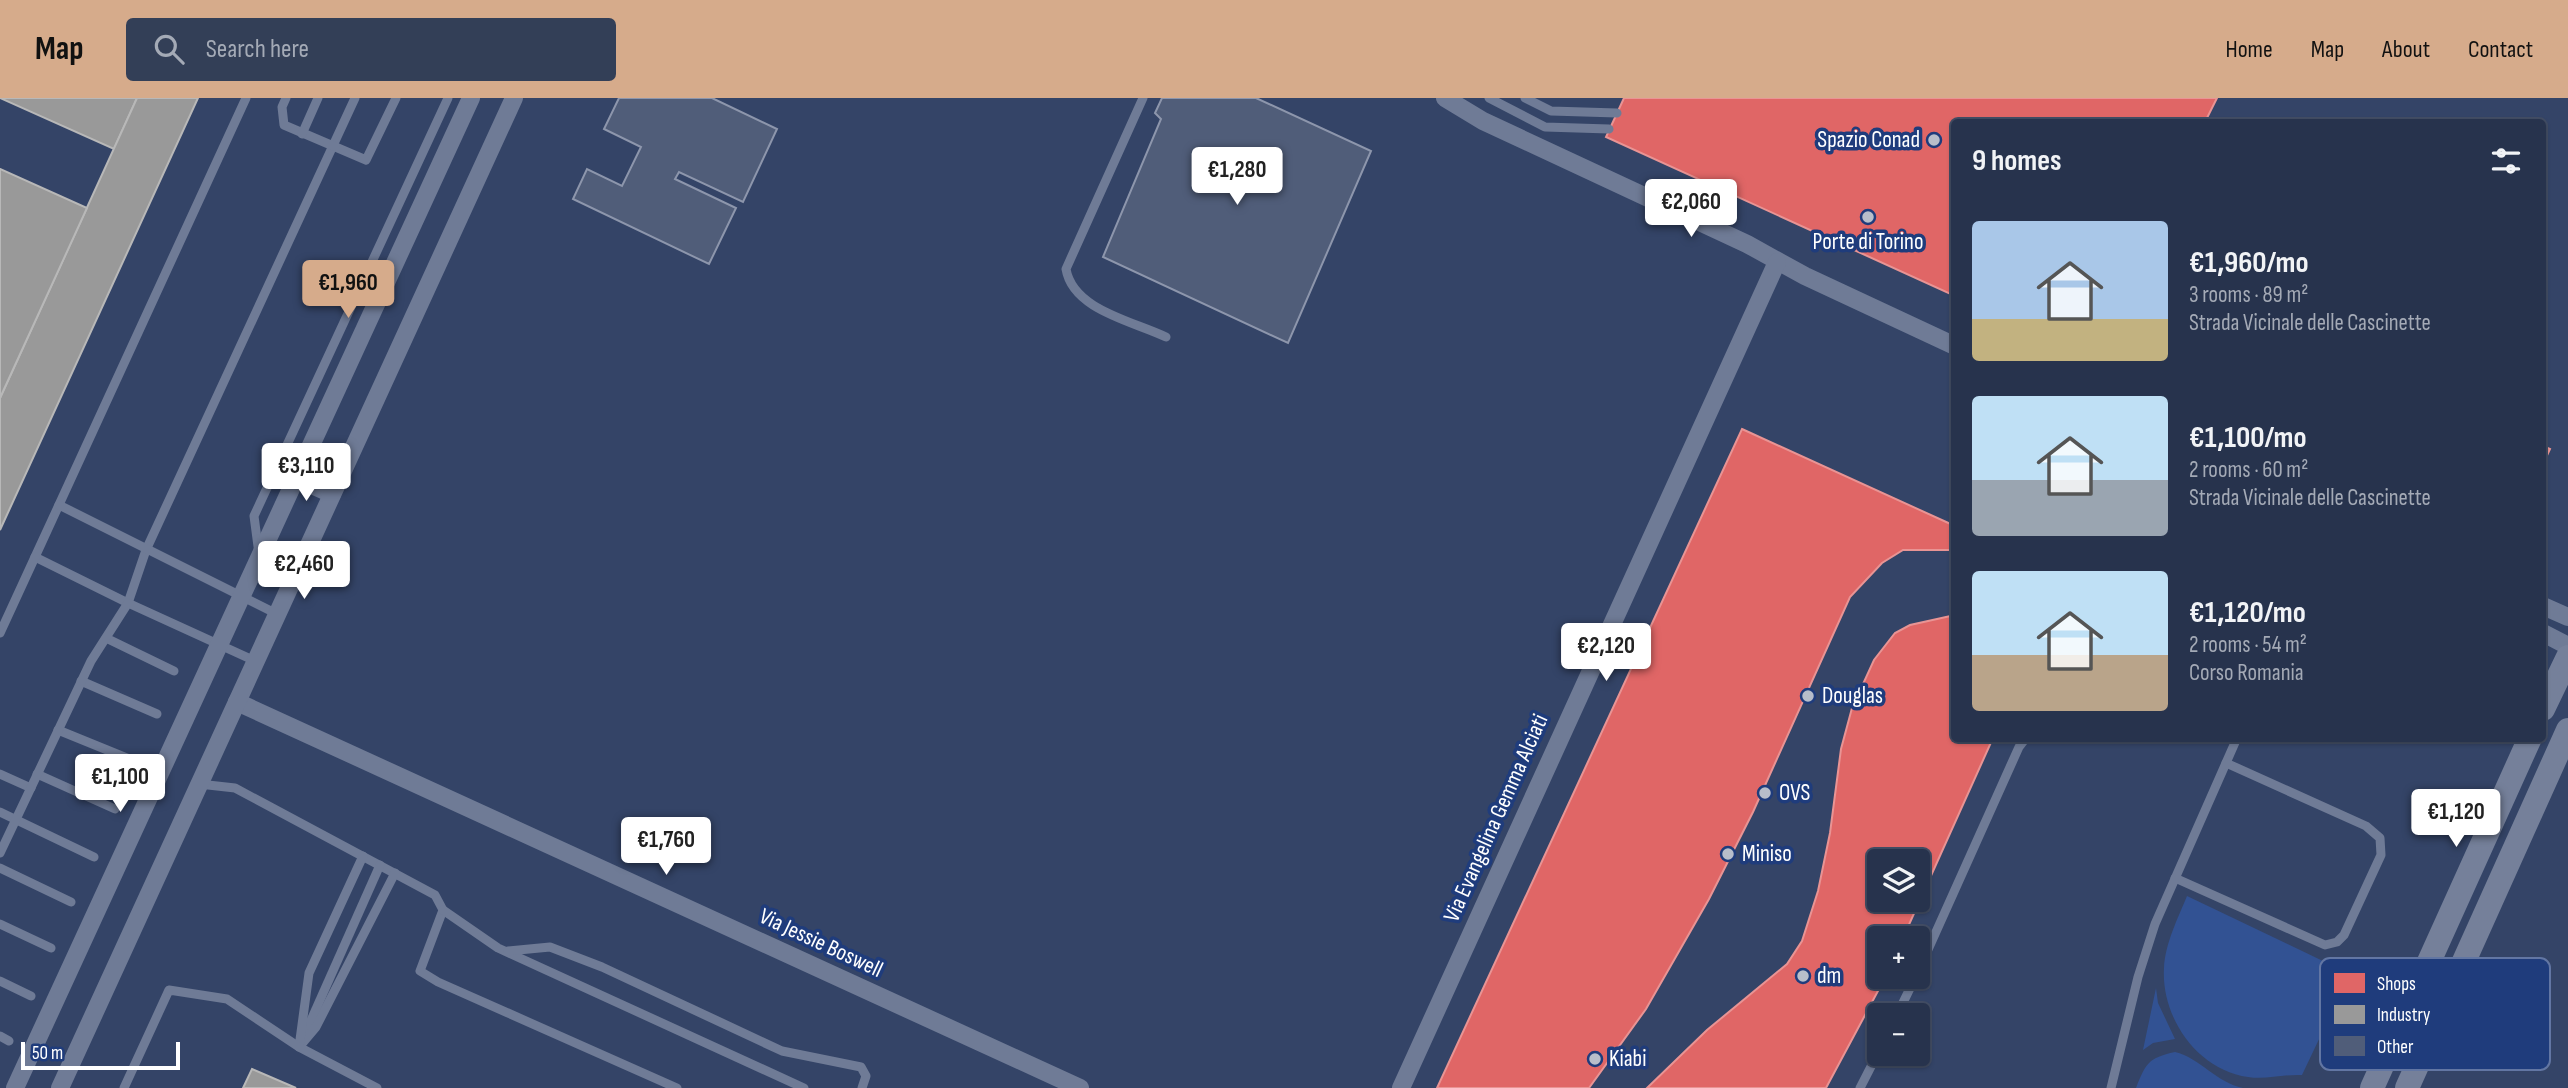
<!DOCTYPE html>
<meta charset="utf-8">
<style>
:root{--surface:#27334d;--page:#333f57;--text:#f1f3f6;--muted:#a4aab6;--line:#434e65;--accent:#d6ab8b}
body{margin:0;font-family:"Sofia Sans Condensed",sans-serif;background:var(--page);color:var(--text);height:100vh;display:flex;flex-direction:column;font-size:26px;white-space:nowrap}
*{box-sizing:border-box;margin:0}
p{font-size:23px;color:var(--muted)}
.icon{flex:none;width:38px;height:38px;fill:none;stroke:currentColor;stroke-width:2;stroke-linecap:round;stroke-linejoin:round}
.map{position:relative;flex:1;overflow:hidden}
.panel{position:absolute;left:1951px;top:21px;width:595px;height:623px;display:flex;flex-direction:column;background:var(--surface);border-radius:7px;box-shadow:0 2px 5px #0004,0 0 0 2px var(--line)}
.panel>*{flex:none}
.tools{position:absolute;left:1867px;top:751px;display:grid;gap:14px}
.tools a{display:grid;place-items:center;width:63px;height:63px;border-radius:7px;background:var(--surface);box-shadow:0 2px 5px #0004,0 0 0 2px var(--line);font-size:35px}
.scale{position:absolute;left:21px;bottom:18px;width:159px;box-sizing:border-box;padding-left:7px;border:4px solid #fff;border-top:0;font-size:19px;line-height:24px;white-space:nowrap;color:#fff;-webkit-text-stroke:5px #1f3c7c;paint-order:stroke}
.price{position:absolute;translate:-50% -60px;padding:0 16px;border-radius:7px;background:#fff;color:#222;font-size:23px;line-height:46px;filter:drop-shadow(0 2px 4px #0008)}
.price::after{content:'';position:absolute;left:50%;top:42px;width:21px;height:16px;margin-left:-10px;background:inherit;clip-path:polygon(0 0,100% 0,50% 100%)}
.price.current{background:var(--accent);color:#111}
ul{padding:0;list-style:none}
li{display:flex;align-items:center;gap:21px;height:175px;padding:0 21px}
li span{display:grid;place-items:center;flex:none;width:196px;height:140px;border-radius:7px;color:#555}
li>.icon{margin-inline-start:auto}
span .icon{width:84px;height:84px;fill:#fffc;stroke-width:1}
li b{font-size:30px}
h2{display:flex;justify-content:space-between;align-items:center;height:84px;padding:0 21px;font-size:30px}
header{display:flex;align-items:center;gap:42px;box-sizing:border-box;height:98px;padding:0 35px;background:var(--accent);color:#111}
header strong{font-size:33px}
nav{display:flex;gap:38px;margin-inline-start:auto;font-size:24px}
.search{width:490px;height:63px;background:var(--page);display:flex;align-items:center;gap:18px;box-sizing:border-box;padding:0 24px;border-radius:7px;color:var(--muted);font-size:26px}
.map>svg:first-child{display:block}
.green{fill:#325293}
.shops{fill:#e06666;stroke:#e99494;stroke-width:2;fill-rule:evenodd}
.industry{fill:#999;stroke:#b8b8b8;stroke-width:2}
.building{fill:#505d79;stroke:#8d96ac;stroke-width:2}
.lines{fill:none;stroke-linecap:round;stroke-linejoin:round}
.service{stroke:#6f7b96;stroke-width:9}
.minor{stroke:#6f7b96;stroke-width:18}
.secondary{stroke:#75809a;stroke-width:24}
.poi-dot{fill:#b8beca;stroke:#1f3c7c;stroke-width:2.5}
.labels{text-anchor:middle;dominant-baseline:central;stroke-width:7;stroke-linejoin:round;paint-order:stroke}
.poi-label{font-size:23px;fill:#fff;stroke:#1f3c7c;text-anchor:start}
.street-label{font-size:23px;fill:#fff;stroke:#1f3c7c}
.key{fill:#1f3c7c;stroke:#6276a3;stroke-width:2}
.key-label{font-size:19px;fill:#fff}
</style>
<header>
<strong>Map</strong>
<div class="search"><svg class="icon" aria-label="search" viewBox="0 0 24 24"><circle cx="10" cy="10" r="6"/><path d="M15 15l6 6"/></svg>Search here</div>
<nav><a>Home</a><a>Map</a><a>About</a><a>Contact</a></nav>
</header>
<div class="map">
<svg width="2568" height="990" viewBox="0 0 2568 990">
<rect width="100%" height="100%" fill="#344467"/>
<g class="green">
<path d="M2187,798L2350,876L2302,977C2284,976 2266,982 2248,979C2197,972 2161,919 2164,870C2165,846 2178,820 2187,798Z"/>
<polygon points="2156,890 2158,905 2175,941 2153,945 2143,952"/>
<path d="M2175,954C2200,960 2217,985 2243,990H2136C2146,965 2148,960 2175,954Z"/>
</g>
<g class="shops">
<polygon points="1624,0 2217,0 2205,24 1955,24 1955,198 1606,39"/>
<polygon points="1742,331 1955,428 1955,452 1903,452 1882,465 1850,499 1753,714 1709,801 1646,911 1589,990 1437,990"/>
<polygon points="2543,348 2550,351 2543,366"/>
<path d="M1955,517V640H1993L1903,840H1880V878H1886L1826,990H1647L1707,932L1787,866L1802,843L1818,793L1830,735L1841,651L1852,610L1874,562L1895,535L1910,527ZM1880,763H1918V802H1880Z"/>
</g>
<g class="industry">
<polygon points="0,0 137,0 114,51"/>
<polygon points="137,0 198,0 0,432 0,300"/>
<polygon points="0,71 87,110 0,300"/>
<polygon points="252,971 296,990 243,990"/>
</g>
<g class="building">
<polygon points="619,0 712,0 777,31 743,104 679,74 675,81 736,110 709,166 573,101 587,71 622,88 641,49 604,31"/>
<polygon points="1162,0 1256,0 1371,53 1288,245 1103,159 1161,21 1155,15"/>
</g>
<g class="lines">
<g class="service">
<polyline points="246,0 35,459 128,505 146,452 355,0"/>
<polyline points="286,0 282,9 284,27 366,62 396,0"/>
<path d="M1143,0L1066,171C1073,212 1133,223 1166,239"/>
<polyline points="1489,0 1545,29 1609,31"/>
<polyline points="1525,0 1551,13 1617,15"/>
<polyline points="302,36 318,0"/>
<polyline points="59,407 277,516"/>
<polyline points="259,456 254,418 448,0"/>
<polyline points="0,535 35,459"/>
<polyline points="108,541 174,573"/>
<polyline points="81,583 157,616"/>
<polyline points="58,632 139,665"/>
<polyline points="0,676 31,690"/>
<polyline points="37,676 115,711"/>
<polyline points="199,686 235,690 435,797 443,812 420,873 438,884 677,990"/>
<polyline points="0,714 94,759"/>
<polyline points="0,755 91,563 128,505 255,563"/>
<polyline points="0,770 71,804"/>
<polyline points="2175,780 2325,847 2337,844 2344,837 2381,757 2380,740 2366,728 2226,665"/>
<polyline points="443,812 498,850 804,990"/>
<polyline points="0,826 51,850"/>
<polyline points="508,853 550,849 602,869 782,953 861,969 866,978 862,990"/>
<polyline points="1918,874 2019,649 2026,640"/>
<polyline points="0,883 31,898"/>
<polyline points="1897,917 1916,878"/>
<polyline points="0,938 9,943"/>
<polyline points="304,938 380,767"/>
<polyline points="300,948 316,929 395,775"/>
<polyline points="299,949 309,875 363,758"/>
<polyline points="124,990 169,892 227,901 299,949 377,990"/>
<polyline points="1860,990 1880,951"/>
<polyline points="2111,990 2138,879 2155,826 2237,640"/>
</g>
<g class="minor">
<polyline points="1445,0 1483,23 1747,146 1805,178 1955,248"/>
<polyline points="296,380 332,396"/>
<polyline points="2543,508 2568,519"/>
<polyline points="2543,535 2568,548"/>
<polyline points="237,604 1080,990"/>
<polyline points="15,990 471,0"/>
<polyline points="60,990 514,0"/>
<polyline points="1401,990 1777,164"/>
</g>
<g class="secondary">
<polyline points="2543,611 2568,559"/>
<polyline points="2372,990 2530,640"/>
<polyline points="2407,990 2568,632"/>
</g>
</g>
<g class="poi-dot">
<circle cx="1934" cy="42" r="7"/>
<circle cx="1868" cy="119" r="7"/>
<circle cx="1808" cy="598" r="7"/>
<circle cx="1765" cy="695" r="7"/>
<circle cx="1728" cy="756" r="7"/>
<circle cx="1803" cy="878" r="7"/>
<circle cx="1595" cy="961" r="7"/>
</g>
<g class="labels">
<g class="poi-label">
<text x="1920" y="42" text-anchor="end">Spazio Conad</text>
<text x="1868" y="144" text-anchor="middle">Porte di Torino</text>
<text x="1822" y="598">Douglas</text>
<text x="1779" y="695">OVS</text>
<text x="1742" y="756">Miniso</text>
<text x="1817" y="878">dm</text>
<text x="1609" y="961">Kiabi</text>
</g>
<g class="street-label">
<text transform="translate(1496 720) rotate(-66)">Via Evangelina Gemma Alciati</text>
<text transform="translate(821 845) rotate(25)">Via Jessie Boswell</text>
</g>
</g>
<rect x="2320" y="860" width="230" height="112" rx="10" class="key"/>
<rect x="2334" y="875" width="31" height="20" fill="#e06666"/>
<rect x="2334" y="907" width="31" height="19" fill="#999"/>
<rect x="2334" y="938" width="31" height="20" fill="#505d79"/>
<g class="key-label">
<text x="2377" y="892">Shops</text>
<text x="2377" y="923">Industry</text>
<text x="2377" y="955">Other</text>
</g>
</svg>
<div class="tools">
<a><svg class="icon" aria-label="layers" viewBox="0 0 24 24"><path d="M12 4l9 5-9 5-9-5zM3 14l9 5 9-5"/></svg></a>
<a>+</a>
<a>−</a>
</div>
<div class="scale">50 m</div>
<b class="price" style="left:1237px;top:109px">€1,280</b>
<b class="price" style="left:1691px;top:141px">€2,060</b>
<b class="price current" style="left:348px;top:222px">€1,960</b>
<b class="price" style="left:306px;top:405px">€3,110</b>
<b class="price" style="left:304px;top:503px">€2,460</b>
<b class="price" style="left:1606px;top:585px">€2,120</b>
<b class="price" style="left:120px;top:716px">€1,100</b>
<b class="price" style="left:2456px;top:751px">€1,120</b>
<b class="price" style="left:666px;top:779px">€1,760</b>
<section class="panel">
<h2>9 homes<svg class="icon" aria-label="filters" viewBox="0 0 24 24"><path d="M4 7h16M4 17h16"/><circle cx="9" cy="7" r="2"/><circle cx="15" cy="17" r="2"/></svg></h2>
<ul>
<li><span style="background:linear-gradient(#a9c7e8 70%,#c2b280 0)"><svg class="icon" aria-label="home" viewBox="0 0 24 24"><path d="M3 11l9-7 9 7M6 9v11h12V9"/></svg></span><div><b>€1,960/mo</b><p>3 rooms · 89 m²</p><p>Strada Vicinale delle Cascinette</p></div></li>
<li><span style="background:linear-gradient(#bfe0f5 60%,#9aa5b1 0)"><svg class="icon" aria-label="home" viewBox="0 0 24 24"><path d="M3 11l9-7 9 7M6 9v11h12V9"/></svg></span><div><b>€1,100/mo</b><p>2 rooms · 60 m²</p><p>Strada Vicinale delle Cascinette</p></div></li>
<li><span style="background:linear-gradient(#bfe0f5 60%,#b9a48a 0)"><svg class="icon" aria-label="home" viewBox="0 0 24 24"><path d="M3 11l9-7 9 7M6 9v11h12V9"/></svg></span><div><b>€1,120/mo</b><p>2 rooms · 54 m²</p><p>Corso Romania</p></div></li>
</ul>
</section>
</div>
